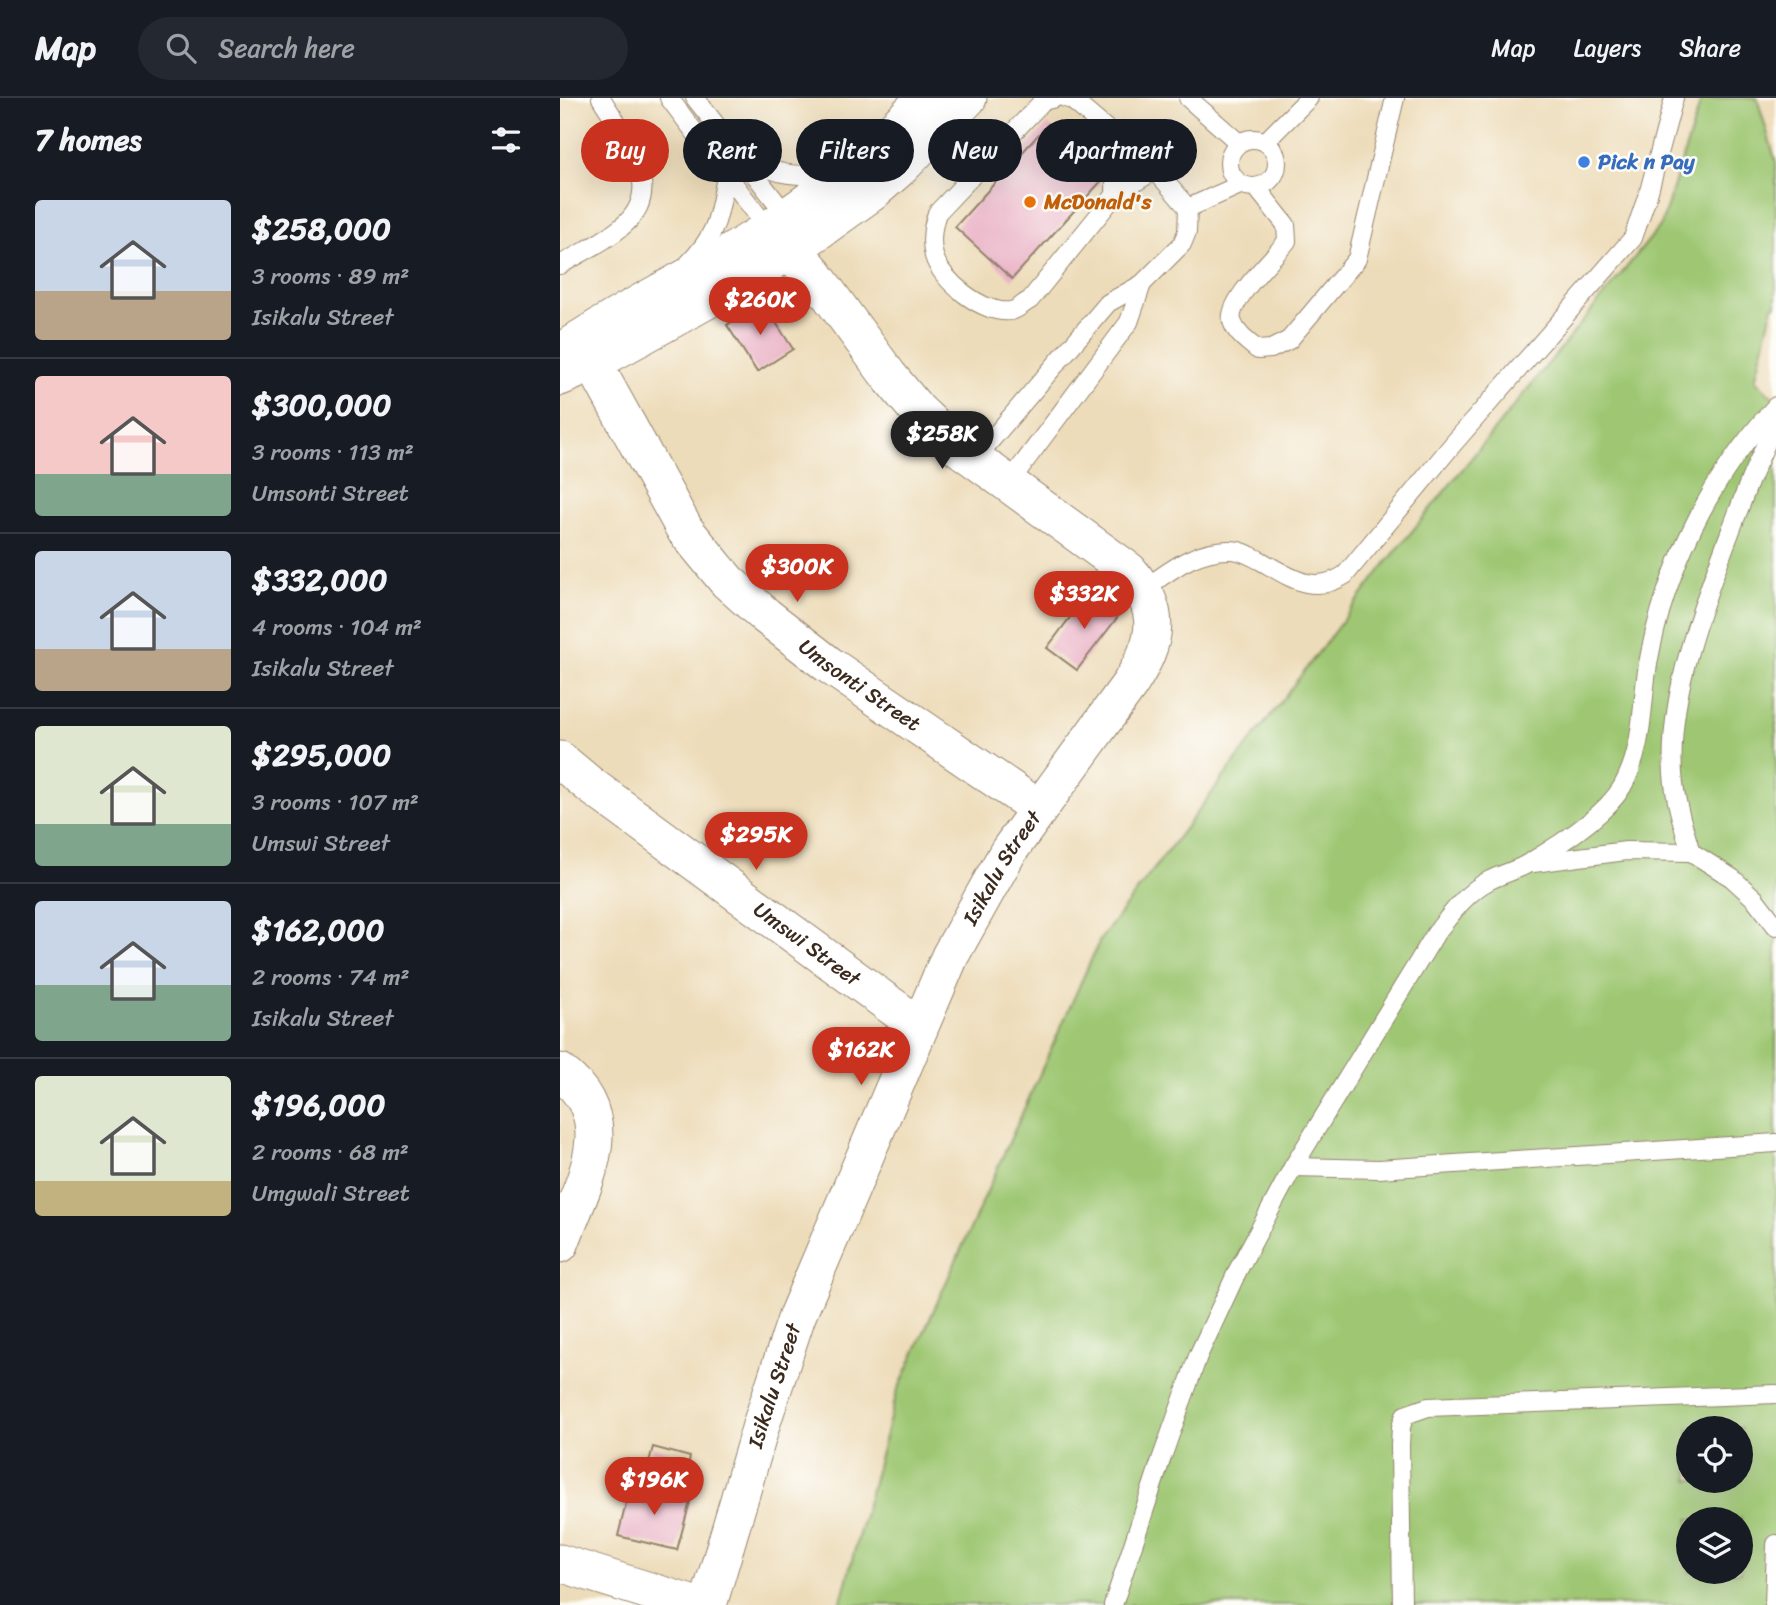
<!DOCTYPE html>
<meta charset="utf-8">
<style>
:root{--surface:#171b24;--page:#242831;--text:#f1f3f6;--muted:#9ea1a6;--line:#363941;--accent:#c8321e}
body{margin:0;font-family:Sriracha,sans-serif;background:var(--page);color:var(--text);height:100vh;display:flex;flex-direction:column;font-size:26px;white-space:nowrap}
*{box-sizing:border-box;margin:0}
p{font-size:23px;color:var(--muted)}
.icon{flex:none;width:38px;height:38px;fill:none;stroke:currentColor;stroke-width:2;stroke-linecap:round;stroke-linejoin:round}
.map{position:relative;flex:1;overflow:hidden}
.details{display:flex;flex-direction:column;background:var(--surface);width:560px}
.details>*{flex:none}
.banner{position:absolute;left:21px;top:21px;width:665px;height:63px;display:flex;gap:14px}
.controls{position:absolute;left:1116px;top:1318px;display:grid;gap:14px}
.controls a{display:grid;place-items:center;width:77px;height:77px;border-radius:50%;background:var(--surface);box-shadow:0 7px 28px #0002;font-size:35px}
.price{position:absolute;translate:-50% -60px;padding:0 16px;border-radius:24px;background:var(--accent);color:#fff;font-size:23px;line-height:46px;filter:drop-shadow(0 2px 4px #0008)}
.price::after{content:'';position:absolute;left:50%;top:42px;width:21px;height:16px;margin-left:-10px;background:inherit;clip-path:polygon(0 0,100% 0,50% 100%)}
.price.active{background:#222;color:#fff}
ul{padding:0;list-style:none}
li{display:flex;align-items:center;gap:21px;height:175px;padding:0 35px}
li+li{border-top:2px solid var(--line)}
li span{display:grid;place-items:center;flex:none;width:196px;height:140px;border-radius:7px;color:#555}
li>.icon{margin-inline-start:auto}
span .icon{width:84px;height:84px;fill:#fffc;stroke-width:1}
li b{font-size:30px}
h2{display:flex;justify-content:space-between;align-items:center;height:84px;padding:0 35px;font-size:30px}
.chip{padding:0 24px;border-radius:32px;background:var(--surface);box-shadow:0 7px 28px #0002;font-size:24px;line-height:63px}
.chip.active{background:var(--accent);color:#fff}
header{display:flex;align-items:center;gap:42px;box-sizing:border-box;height:98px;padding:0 35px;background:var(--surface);border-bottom:2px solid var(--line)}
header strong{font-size:33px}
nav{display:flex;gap:38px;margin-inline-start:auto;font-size:24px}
.search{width:490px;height:63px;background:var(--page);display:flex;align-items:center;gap:18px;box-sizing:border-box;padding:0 24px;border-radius:38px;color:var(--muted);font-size:26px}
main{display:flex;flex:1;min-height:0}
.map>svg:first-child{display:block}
.green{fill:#9fc773;stroke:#6d7848;stroke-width:2;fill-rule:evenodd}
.building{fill:#e9aec4}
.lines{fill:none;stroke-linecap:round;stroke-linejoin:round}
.service-casing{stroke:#94836c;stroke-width:20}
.minor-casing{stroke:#94836c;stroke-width:39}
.service{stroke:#fff;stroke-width:18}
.minor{stroke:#fff;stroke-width:37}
.shop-dot{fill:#3f7fe0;stroke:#fdfcf7;stroke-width:2.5}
.food-dot{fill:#e8710a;stroke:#fdfcf7;stroke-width:2.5}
.labels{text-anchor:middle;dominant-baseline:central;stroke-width:5;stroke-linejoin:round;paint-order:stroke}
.shop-label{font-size:21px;font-weight:bold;fill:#366cbe;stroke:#fdfcf7;text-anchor:start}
.food-label{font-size:21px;font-weight:bold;fill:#c56008;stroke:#fdfcf7;text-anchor:start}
.street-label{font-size:21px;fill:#3b2a1e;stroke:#fdfcf7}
</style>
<header>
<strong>Map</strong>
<div class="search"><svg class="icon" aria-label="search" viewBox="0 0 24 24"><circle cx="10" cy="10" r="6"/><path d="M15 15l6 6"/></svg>Search here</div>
<nav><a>Map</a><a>Layers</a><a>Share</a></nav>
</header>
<main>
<section class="details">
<h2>7 homes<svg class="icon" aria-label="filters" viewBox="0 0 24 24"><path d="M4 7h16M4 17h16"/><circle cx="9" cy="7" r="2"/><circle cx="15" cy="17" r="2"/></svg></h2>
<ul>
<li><span style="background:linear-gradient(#c9d6e8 65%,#b9a48a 0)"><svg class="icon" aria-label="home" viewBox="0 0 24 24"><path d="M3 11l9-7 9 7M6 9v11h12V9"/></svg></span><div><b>$258,000</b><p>3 rooms · 89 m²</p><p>Isikalu Street</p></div></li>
<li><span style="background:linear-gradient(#f6c9c9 70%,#7fa58c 0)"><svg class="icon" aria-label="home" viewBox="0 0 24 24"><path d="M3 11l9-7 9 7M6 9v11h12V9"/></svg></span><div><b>$300,000</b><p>3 rooms · 113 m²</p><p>Umsonti Street</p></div></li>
<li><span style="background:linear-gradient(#c9d6e8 70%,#b9a48a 0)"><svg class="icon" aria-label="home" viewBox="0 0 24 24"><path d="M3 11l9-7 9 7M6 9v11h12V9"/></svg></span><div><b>$332,000</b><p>4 rooms · 104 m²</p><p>Isikalu Street</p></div></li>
<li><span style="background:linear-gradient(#dfe7d0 70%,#7fa58c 0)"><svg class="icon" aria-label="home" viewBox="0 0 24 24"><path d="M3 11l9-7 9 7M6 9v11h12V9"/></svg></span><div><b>$295,000</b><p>3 rooms · 107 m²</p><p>Umswi Street</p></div></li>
<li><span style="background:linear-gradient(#c9d6e8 60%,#7fa58c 0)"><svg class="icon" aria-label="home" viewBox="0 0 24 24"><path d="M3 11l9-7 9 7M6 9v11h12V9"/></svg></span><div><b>$162,000</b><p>2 rooms · 74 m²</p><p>Isikalu Street</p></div></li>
<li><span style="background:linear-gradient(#dfe7d0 75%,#c2b280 0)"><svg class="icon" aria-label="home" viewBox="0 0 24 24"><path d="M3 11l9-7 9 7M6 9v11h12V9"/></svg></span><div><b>$196,000</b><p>2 rooms · 68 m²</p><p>Umgwali Street</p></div></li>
</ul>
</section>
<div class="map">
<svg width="1216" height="1507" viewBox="0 0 1216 1507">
<rect width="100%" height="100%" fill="#fdfcf7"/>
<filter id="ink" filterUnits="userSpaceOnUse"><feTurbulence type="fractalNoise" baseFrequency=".0143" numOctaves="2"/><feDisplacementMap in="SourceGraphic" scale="14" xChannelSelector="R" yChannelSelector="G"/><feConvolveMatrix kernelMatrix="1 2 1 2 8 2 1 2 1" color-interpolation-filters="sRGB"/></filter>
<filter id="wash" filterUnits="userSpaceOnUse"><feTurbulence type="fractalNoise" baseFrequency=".00686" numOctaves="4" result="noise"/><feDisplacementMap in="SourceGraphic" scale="28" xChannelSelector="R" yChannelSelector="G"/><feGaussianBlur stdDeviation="1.57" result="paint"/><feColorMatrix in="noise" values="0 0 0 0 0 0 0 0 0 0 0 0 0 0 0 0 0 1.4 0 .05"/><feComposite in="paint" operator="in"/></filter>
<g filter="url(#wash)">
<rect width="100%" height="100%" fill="#eddcb9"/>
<path class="green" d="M1142,0H1197L1216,64V207L1213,208L1195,282L1216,302V1507H280L337,1294L540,842L827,464L1101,127ZM1129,1330H1181V1382H1129ZM1129,1421H1181V1474H1129Z"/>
<g id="blocks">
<g class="building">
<polygon points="488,26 545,79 452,181 395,129"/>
<polygon points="202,203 233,251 197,274 167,227"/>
<polygon points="530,493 560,516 517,572 487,550"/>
<polygon points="93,1349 130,1359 122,1389 85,1379"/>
<polygon points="71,1385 131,1400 117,1452 58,1438"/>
</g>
</g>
</g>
<g filter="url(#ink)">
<use href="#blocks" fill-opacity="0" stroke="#94836c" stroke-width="2"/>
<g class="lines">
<g class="service-casing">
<g id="service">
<polyline points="109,0 208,131"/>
<polyline points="135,0 227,118"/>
<polyline points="505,0 512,2 595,72"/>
<polyline points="628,0 679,45"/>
<circle cx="693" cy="65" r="24"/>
<polyline points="706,43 749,0"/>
<path d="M186,57C214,80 241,78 275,76"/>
<path d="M696,89L726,127L727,143C714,160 667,203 672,223C676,236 688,244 698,252L711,251L729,242L797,161L835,0"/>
<polyline points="555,97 556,39"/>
<polyline points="628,110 682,86"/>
<path d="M128,166C160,133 158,117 167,74"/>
<path d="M0,167C20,155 48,142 65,126C107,89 63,36 41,0"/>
<path d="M415,361L548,205L582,186L622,146L627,134L628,110L595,72L555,97L470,202C464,205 457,212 451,213C424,217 381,183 374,158C370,143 372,130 377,115L483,3L495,0"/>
<polyline points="448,386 569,224 582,186"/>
<path d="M584,491C611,472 636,451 671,452C682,452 691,458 701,463C731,480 753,497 785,477L893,346L1073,140L1089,93L1114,0"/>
<path d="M1131,754C1123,728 1115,703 1113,676C1107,582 1156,474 1188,387C1197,363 1210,342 1216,317"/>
<polyline points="973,765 1066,753 1131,754 1172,780 1195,801 1216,828"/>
<polyline points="733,1069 819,1071 1216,1045"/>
<path d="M553,1507L601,1362L638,1258L678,1172L733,1069L876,835C892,815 906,795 928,783C941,776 955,773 967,766C996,749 1045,718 1062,689C1084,651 1081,608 1088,566C1105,471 1150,379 1216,308"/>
<polyline points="842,1507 840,1347 841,1329 845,1317 868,1309 1216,1296"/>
<polyline points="1214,1507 1216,1446"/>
</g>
</g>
<g class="minor-casing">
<g id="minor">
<path id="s1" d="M20,241L125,432L167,483L206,518L269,567L478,710"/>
<path d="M1,254C55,216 114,188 170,155C243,112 307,61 365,0"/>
<polyline points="0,279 33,265 187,180 240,146 310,96 341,69 408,0"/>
<path id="s2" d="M0,662L30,687L359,928"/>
<path d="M0,974C64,1022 22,1086 0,1146"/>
<polyline points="0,1465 134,1507"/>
<path id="s3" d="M148,1507L202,1324L237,1218L390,858L448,754L570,586C597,543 604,514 569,473L391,344L358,313L328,277L249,169L225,157L208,131"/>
</g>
</g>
<use href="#service" class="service"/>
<use href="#minor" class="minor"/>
</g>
</g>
<circle class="shop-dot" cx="1024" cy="64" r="7"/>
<circle class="food-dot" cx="470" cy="104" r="7"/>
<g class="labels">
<g class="shop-label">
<text x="1038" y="64">Pick n Pay</text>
</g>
<g class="food-label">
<text x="484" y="104">McDonald's</text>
</g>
<g class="street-label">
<text stroke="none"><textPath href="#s1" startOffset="453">Umsonti Street</textPath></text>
<text stroke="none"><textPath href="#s3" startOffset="796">Isikalu Street</textPath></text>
<text stroke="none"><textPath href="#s2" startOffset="308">Umswi Street</textPath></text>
<text stroke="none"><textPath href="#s3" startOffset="229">Isikalu Street</textPath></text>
</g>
</g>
</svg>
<div class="controls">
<a><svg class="icon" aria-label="locate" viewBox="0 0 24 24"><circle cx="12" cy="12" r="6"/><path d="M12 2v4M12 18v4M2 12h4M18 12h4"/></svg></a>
<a><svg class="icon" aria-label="layers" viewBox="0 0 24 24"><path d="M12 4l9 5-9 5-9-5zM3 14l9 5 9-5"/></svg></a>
</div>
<b class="price" style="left:200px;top:239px">$260K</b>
<b class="price active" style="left:382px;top:373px">$258K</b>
<b class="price" style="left:237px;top:506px">$300K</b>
<b class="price" style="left:524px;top:533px">$332K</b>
<b class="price" style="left:196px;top:774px">$295K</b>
<b class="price" style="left:301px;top:989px">$162K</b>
<b class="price" style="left:94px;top:1419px">$196K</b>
<div class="banner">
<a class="chip active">Buy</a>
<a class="chip">Rent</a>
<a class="chip">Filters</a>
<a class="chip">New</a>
<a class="chip">Apartment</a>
</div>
</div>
</main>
